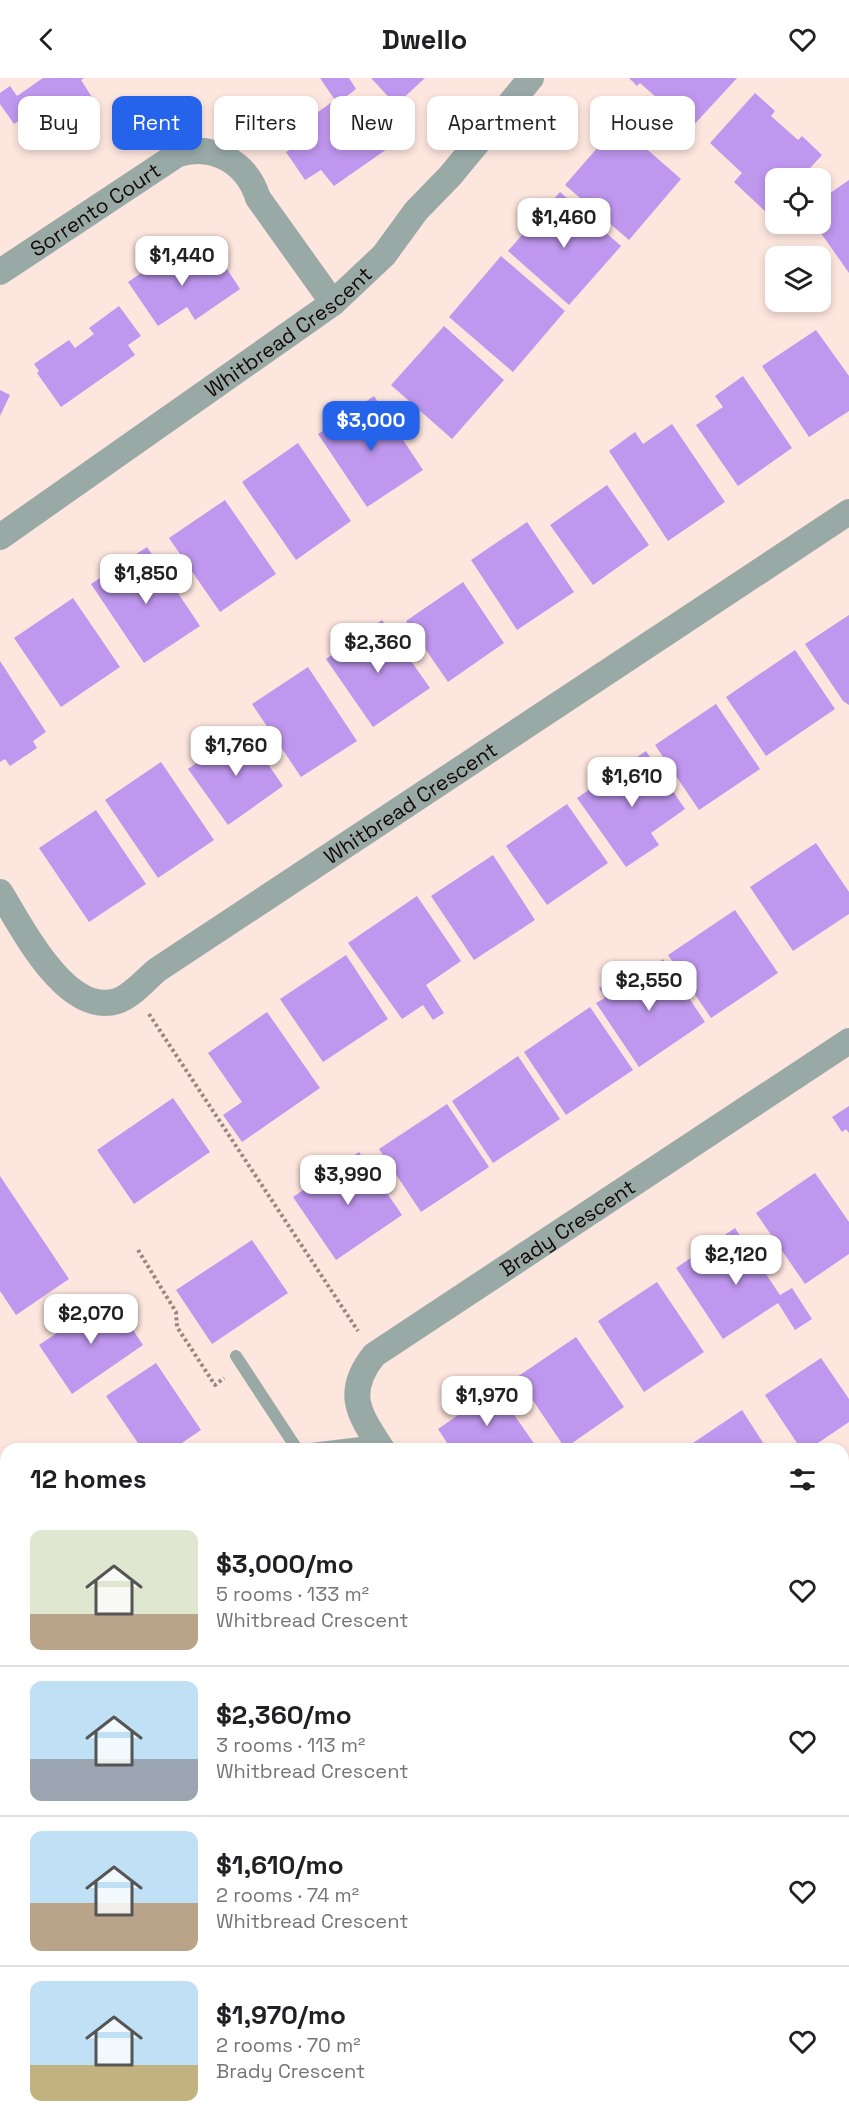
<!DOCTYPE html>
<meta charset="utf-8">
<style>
:root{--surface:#fff;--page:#f2f2f2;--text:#202124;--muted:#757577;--line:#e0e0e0;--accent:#2563eb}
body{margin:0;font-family:"Space Grotesk",sans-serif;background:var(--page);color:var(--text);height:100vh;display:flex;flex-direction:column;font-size:22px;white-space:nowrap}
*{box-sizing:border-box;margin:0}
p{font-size:20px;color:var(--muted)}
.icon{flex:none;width:33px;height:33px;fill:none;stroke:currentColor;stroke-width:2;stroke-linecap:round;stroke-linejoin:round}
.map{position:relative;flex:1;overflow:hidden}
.side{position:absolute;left:0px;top:1365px;width:849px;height:686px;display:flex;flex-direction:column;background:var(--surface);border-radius:18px 18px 0 0;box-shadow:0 3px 9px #0003}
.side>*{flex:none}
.top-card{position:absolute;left:18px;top:18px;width:813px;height:54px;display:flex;gap:12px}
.fabs{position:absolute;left:765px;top:90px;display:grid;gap:12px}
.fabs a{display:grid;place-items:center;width:66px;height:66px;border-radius:12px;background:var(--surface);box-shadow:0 3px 9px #0003;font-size:30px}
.price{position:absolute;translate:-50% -51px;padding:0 14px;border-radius:12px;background:#fff;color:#222;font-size:20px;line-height:39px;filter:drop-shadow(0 2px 3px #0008)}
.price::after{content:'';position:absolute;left:50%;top:36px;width:18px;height:14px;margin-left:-9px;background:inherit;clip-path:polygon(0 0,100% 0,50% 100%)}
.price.on{background:var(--accent);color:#fff}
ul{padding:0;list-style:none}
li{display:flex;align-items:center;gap:18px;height:150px;padding:0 30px}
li+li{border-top:2px solid var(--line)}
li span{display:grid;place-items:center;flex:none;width:168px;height:120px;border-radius:12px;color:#555}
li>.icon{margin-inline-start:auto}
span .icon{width:72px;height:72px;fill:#fffc;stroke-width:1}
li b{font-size:26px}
h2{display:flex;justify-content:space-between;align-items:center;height:72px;padding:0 30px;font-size:26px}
.chip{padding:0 21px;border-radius:12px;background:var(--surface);box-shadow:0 3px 9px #0003;font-size:21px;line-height:54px}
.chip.on{background:var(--accent);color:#fff}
header{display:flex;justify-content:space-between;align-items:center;height:78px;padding:0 30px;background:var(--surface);font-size:27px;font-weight:800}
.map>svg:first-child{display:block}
.building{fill:#bf97ee}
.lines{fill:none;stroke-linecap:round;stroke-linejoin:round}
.path{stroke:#988781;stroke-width:4;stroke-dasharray:3 3;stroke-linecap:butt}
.service{stroke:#99aaa6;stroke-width:12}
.minor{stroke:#99aaa6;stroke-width:26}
.secondary{stroke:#718b84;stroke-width:33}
.labels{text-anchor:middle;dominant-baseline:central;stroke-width:4.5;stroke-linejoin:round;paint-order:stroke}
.street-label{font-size:21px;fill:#130805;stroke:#fff}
</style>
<header><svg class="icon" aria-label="back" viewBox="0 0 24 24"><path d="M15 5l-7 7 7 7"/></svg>Dwello<svg class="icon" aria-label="heart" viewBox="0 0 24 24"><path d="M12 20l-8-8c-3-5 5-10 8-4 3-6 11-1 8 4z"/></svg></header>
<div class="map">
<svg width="849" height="2050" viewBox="0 0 849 2050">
<rect width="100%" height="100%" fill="#fde6de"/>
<g class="building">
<polygon points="43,0 84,0 81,2 95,24 43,61 27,38 14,46 0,26 0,15 10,8 17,18"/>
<polygon points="320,0 349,0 356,11 343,21 349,31 356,26 387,71 334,108 321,92 305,102 286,74 307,61 298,48 335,22"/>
<polygon points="371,0 425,0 396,27"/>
<polygon points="629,0 737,0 691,50 640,5 637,8"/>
<polygon points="755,15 775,33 771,38 798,62 802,58 822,77 801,100 776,100 776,129 768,136 734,104 742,95 710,65"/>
<polygon points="618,46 681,101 629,162 565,107"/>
<polygon points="849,102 849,195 818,151 821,149 818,146 820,146 820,122"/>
<polygon points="560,114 621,168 569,227 508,173"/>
<polygon points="182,167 199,193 220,180 240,211 195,242 187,229 158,248 128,204"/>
<polygon points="501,178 565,233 513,294 449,239"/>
<polygon points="119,228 141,258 128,267 135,277 61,329 37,295 39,293 34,286 69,262 75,270 94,256 89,250"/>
<polygon points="444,248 504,302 452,361 391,307"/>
<polygon points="816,252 849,298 849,333 809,359 762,288"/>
<polygon points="743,298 792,370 738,408 696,347 723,329 715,318"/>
<polygon points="0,312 10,317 0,338"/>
<polygon points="374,318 423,392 367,429 318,356"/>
<polygon points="672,346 725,424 668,463 609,373 635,354 643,366"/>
<polygon points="298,365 351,443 296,482 242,404"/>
<polygon points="607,407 649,467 593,507 550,447"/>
<polygon points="225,422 276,496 220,534 169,460"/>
<polygon points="527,444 574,514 517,552 471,482"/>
<polygon points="147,469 200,548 144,585 91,506"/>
<polygon points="463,504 504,565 448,604 406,543"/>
<polygon points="73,520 120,589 61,629 14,560"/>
<polygon points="849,537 849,627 843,623 805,566"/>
<polygon points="382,542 430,610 373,649 326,581"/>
<polygon points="795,572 835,631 766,678 726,619"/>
<polygon points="0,583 46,654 33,663 37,670 10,688 5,681 0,684"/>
<polygon points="308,589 357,663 301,699 252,626"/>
<polygon points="716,626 760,691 699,732 655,667"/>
<polygon points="244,651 283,708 228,747 188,691"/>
<polygon points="646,673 685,731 651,755 659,767 626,789 577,720"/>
<polygon points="161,684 214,762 158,800 105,722"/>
<polygon points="567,726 608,785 547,827 506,768"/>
<polygon points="96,732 146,806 89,844 39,770"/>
<polygon points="816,765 849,814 849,836 793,873 750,809"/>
<polygon points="493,777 535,842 474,882 431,818"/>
<polygon points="417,818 461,883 426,907 444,935 433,942 423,927 402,941 348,865"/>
<polygon points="735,832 778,895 711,940 668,877"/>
<polygon points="346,877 388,941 323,984 280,921"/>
<polygon points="663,881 705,944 639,989 596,925 605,920 599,910 622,895 628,904"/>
<polygon points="590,929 633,992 566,1037 524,974"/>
<polygon points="267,934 320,1010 242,1064 223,1037 242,1024 208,975"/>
<polygon points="518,978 560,1041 493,1085 452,1023"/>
<polygon points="173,1020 210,1074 134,1126 97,1072"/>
<polygon points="447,1026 489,1089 421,1134 379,1071"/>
<polygon points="849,1028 849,1055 846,1051 842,1054 832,1039"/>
<polygon points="359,1074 402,1137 336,1182 293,1119"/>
<polygon points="815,1095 849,1144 849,1176 805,1206 756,1135"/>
<polygon points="0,1098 69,1201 16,1237 0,1213"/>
<polygon points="735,1150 780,1217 792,1210 812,1241 795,1252 778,1225 723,1261 676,1190"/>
<polygon points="252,1162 288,1215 212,1266 176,1212"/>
<polygon points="657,1204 704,1274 644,1314 598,1243"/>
<polygon points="111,1219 143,1267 72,1316 39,1267"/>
<polygon points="576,1259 624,1329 565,1370 517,1299"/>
<polygon points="821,1280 849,1321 849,1344 809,1371 801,1371 765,1317"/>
<polygon points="156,1285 201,1352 173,1371 142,1371 106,1318"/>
<polygon points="496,1311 538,1371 451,1371 438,1351"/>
<polygon points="742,1332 767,1371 684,1371"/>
<polygon points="6,1719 6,1758 0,1762 0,1723"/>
<polygon points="6,1788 6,1821 0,1812 0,1792"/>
<polygon points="849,1791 849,1835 843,1827 843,1795"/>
<polygon points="162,2044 223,2044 215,2050 166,2050"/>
<polygon points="544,2044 623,2044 626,2050 548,2050"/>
</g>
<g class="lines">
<g class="path">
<polyline points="149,936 358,1253"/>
<polyline points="138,1172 176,1234 177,1249 215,1307 224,1300"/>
</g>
<g class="service">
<polyline points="236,1278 297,1371"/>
<polyline points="311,1371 377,1363"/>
<polyline points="738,2044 742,2050"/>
<polyline points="790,2050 804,2044"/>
</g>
<g class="minor">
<path id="s1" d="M0,194L178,76C214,65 247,85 258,120L333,225"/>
<path id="s2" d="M0,459L333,225L384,177L416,133L450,98L531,0"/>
<path id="s3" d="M0,814C22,849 66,939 117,923C132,918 145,902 157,892L849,434"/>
<path id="s4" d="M382,1371C359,1336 344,1315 374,1277L849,963"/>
<polyline points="843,1468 849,1463"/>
<polyline points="843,1556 849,1565"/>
<polyline points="0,1955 6,1964"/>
<polyline points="843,1985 849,1979"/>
<polyline points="61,2044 64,2050"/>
<polyline points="834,2044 836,2050"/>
</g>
<g class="secondary">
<polyline points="0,1425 6,1434"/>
<polyline points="425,2044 428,2050"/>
</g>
</g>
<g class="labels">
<g class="street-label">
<text stroke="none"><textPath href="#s1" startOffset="114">Sorrento Court</textPath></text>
<text stroke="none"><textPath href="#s2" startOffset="354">Whitbread Crescent</textPath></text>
<text stroke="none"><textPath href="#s3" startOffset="525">Whitbread Crescent</textPath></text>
<text stroke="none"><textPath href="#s4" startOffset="336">Brady Crescent</textPath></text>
</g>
</g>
</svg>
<div class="fabs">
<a><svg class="icon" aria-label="locate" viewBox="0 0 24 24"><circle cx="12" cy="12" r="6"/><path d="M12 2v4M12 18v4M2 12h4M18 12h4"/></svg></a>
<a><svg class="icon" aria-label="layers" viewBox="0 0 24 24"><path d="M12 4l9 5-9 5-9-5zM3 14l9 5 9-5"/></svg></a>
</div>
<b class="price" style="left:564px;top:171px">$1,460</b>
<b class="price" style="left:182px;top:209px">$1,440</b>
<b class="price on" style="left:371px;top:374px">$3,000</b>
<b class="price" style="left:146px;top:527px">$1,850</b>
<b class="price" style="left:378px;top:596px">$2,360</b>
<b class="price" style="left:236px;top:699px">$1,760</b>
<b class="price" style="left:632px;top:730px">$1,610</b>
<b class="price" style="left:649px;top:934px">$2,550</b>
<b class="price" style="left:348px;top:1128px">$3,990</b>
<b class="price" style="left:736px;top:1208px">$2,120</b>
<b class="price" style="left:91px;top:1267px">$2,070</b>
<b class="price" style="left:487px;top:1349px">$1,970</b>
<div class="top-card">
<a class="chip">Buy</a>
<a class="chip on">Rent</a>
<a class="chip">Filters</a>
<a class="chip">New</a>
<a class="chip">Apartment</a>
<a class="chip">House</a>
</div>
<section class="side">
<h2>12 homes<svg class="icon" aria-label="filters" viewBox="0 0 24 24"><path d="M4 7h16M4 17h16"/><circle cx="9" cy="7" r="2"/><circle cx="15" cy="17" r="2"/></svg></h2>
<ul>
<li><span style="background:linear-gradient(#dfe7d0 70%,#b9a48a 0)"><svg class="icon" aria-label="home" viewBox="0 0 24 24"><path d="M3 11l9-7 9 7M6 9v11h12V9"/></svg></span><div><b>$3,000/mo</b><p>5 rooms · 133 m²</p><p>Whitbread Crescent</p></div><svg class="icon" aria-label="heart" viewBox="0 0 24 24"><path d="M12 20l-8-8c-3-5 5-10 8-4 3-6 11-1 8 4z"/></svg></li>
<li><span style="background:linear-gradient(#bfe0f5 65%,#9aa5b1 0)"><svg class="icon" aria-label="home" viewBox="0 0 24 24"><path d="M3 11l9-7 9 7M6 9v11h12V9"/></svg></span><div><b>$2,360/mo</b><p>3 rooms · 113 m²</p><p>Whitbread Crescent</p></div><svg class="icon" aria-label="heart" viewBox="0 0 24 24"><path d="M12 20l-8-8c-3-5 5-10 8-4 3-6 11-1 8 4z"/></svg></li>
<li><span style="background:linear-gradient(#bfe0f5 60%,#b9a48a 0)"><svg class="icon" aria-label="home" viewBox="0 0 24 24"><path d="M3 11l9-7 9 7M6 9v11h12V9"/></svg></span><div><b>$1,610/mo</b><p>2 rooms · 74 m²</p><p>Whitbread Crescent</p></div><svg class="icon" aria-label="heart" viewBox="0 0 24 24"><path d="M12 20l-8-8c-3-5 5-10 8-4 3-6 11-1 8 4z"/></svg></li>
<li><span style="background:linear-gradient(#bfe0f5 70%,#c2b280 0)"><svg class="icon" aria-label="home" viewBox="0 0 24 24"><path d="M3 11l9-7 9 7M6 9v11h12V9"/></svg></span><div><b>$1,970/mo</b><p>2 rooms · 70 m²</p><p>Brady Crescent</p></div><svg class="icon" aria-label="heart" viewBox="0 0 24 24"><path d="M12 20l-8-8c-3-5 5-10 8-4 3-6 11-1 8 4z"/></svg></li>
</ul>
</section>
</div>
